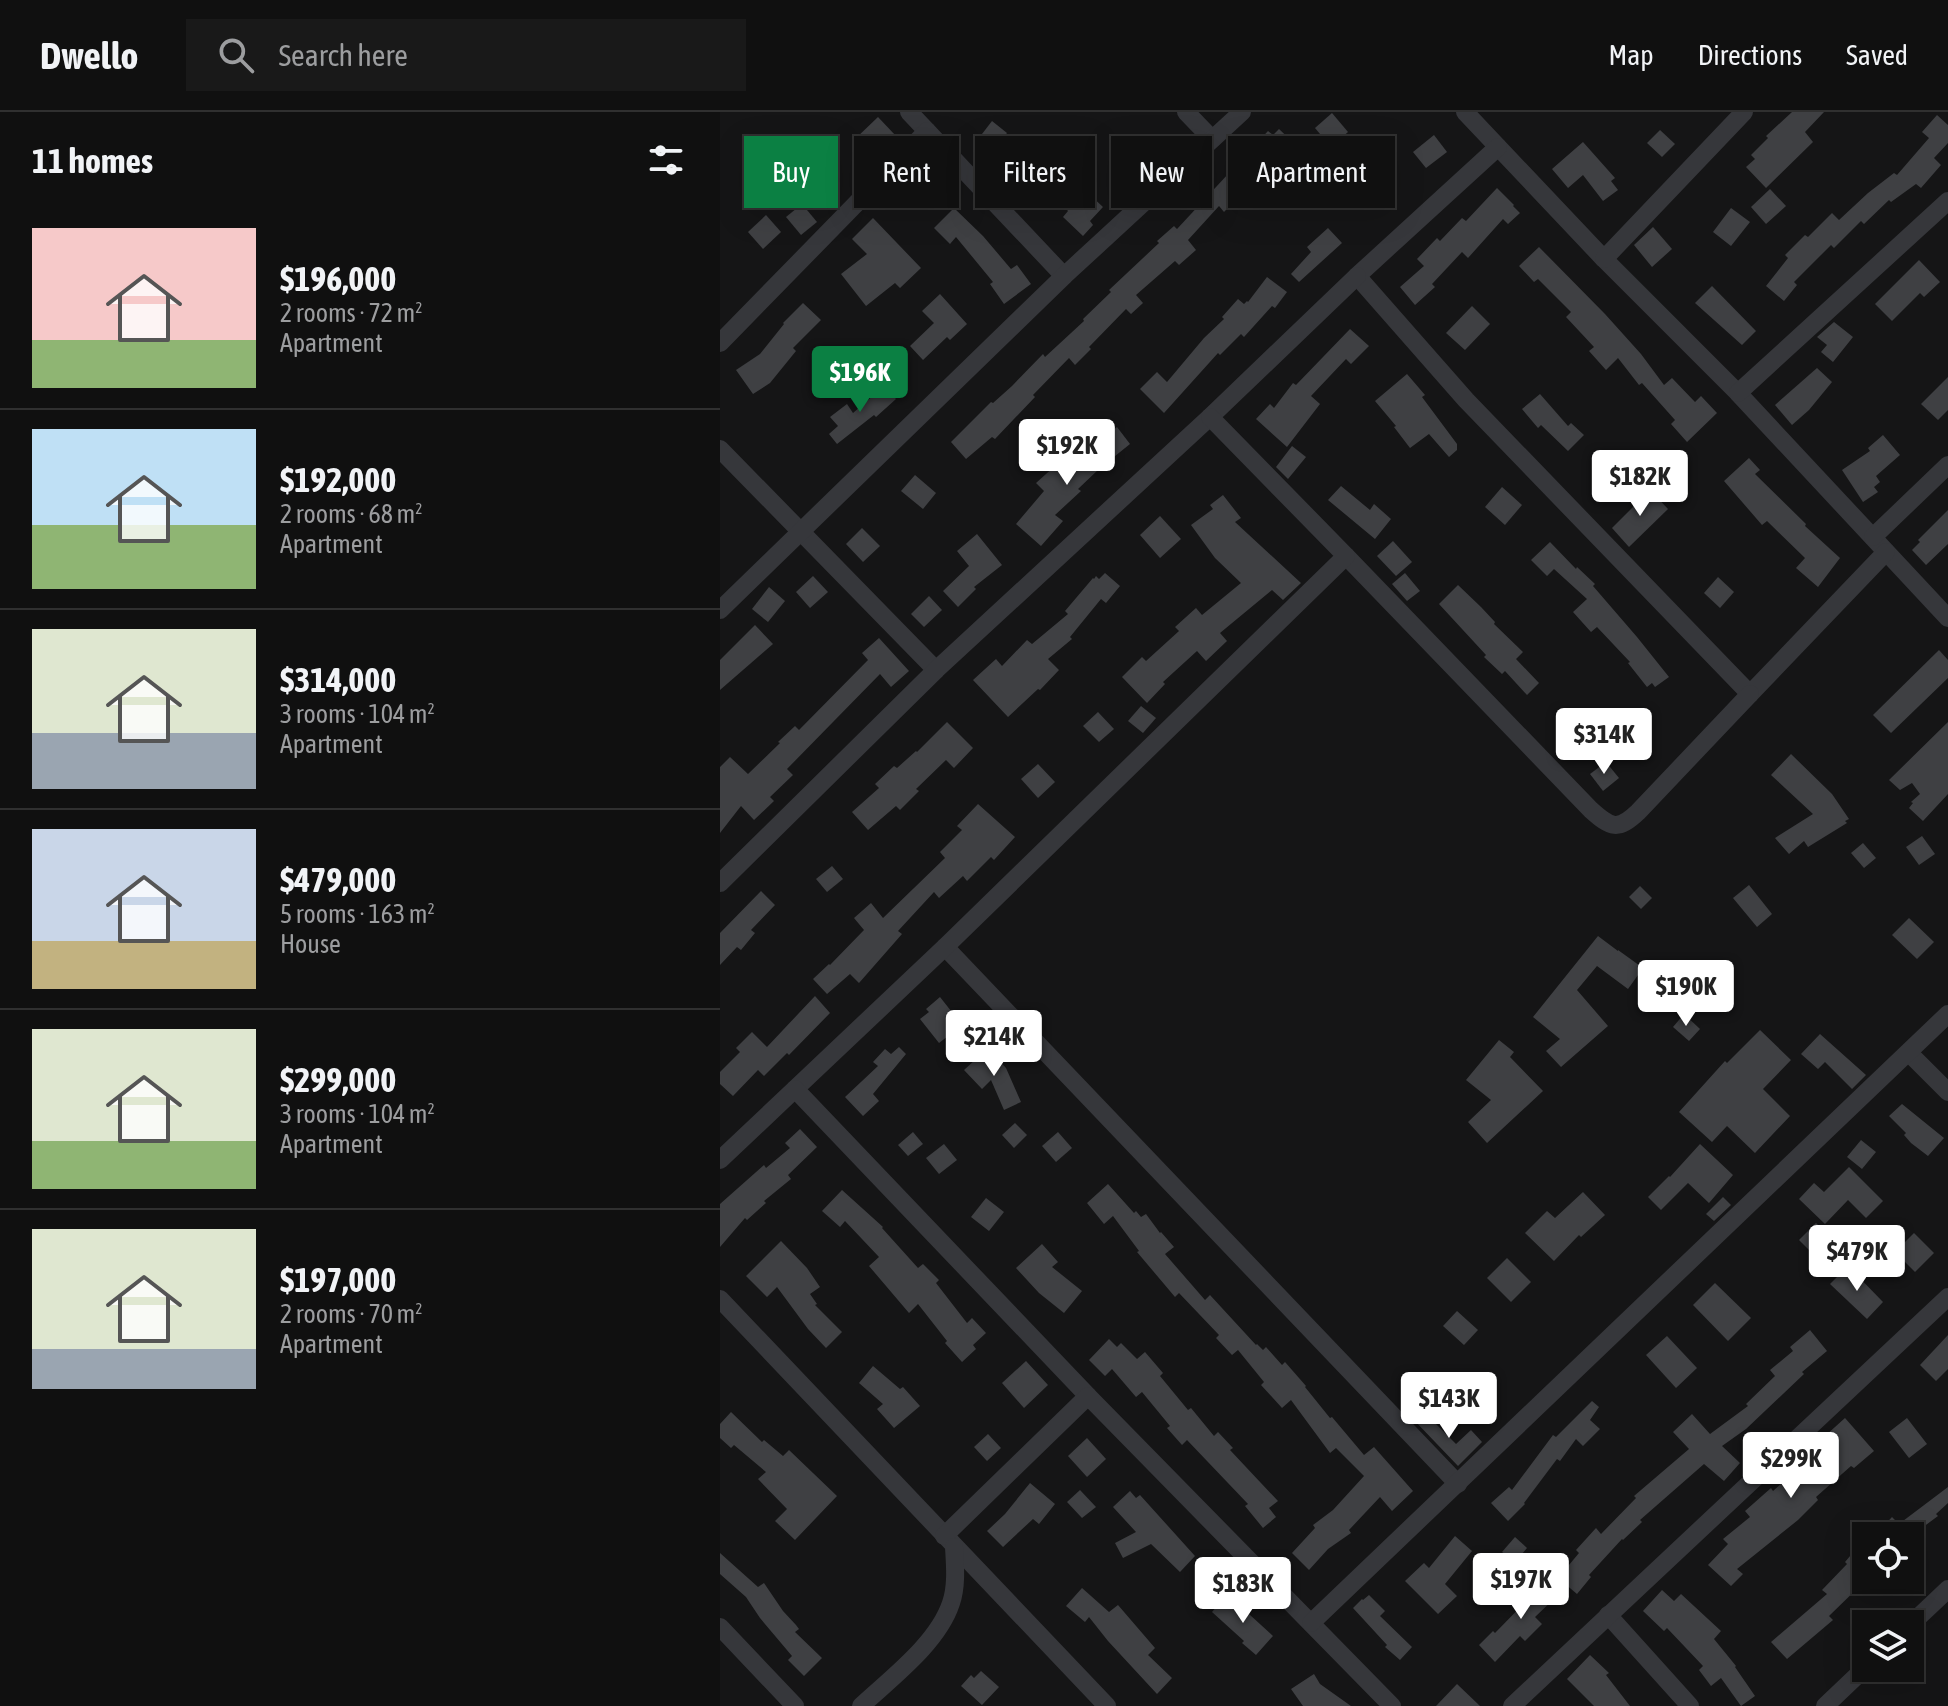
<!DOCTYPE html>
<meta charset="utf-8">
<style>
:root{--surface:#101010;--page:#191919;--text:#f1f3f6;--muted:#9c9d9f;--line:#303030;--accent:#0b8043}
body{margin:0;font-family:"Asap Condensed",sans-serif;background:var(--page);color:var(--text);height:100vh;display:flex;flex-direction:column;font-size:30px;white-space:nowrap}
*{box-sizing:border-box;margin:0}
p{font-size:26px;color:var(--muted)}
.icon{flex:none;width:44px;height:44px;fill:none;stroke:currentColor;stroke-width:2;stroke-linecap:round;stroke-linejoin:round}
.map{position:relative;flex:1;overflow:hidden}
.side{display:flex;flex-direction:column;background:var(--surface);width:720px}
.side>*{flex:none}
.guide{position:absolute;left:24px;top:24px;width:760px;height:72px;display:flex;gap:16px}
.fabs{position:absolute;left:1132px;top:1410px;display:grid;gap:16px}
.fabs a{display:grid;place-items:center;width:72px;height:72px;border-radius:0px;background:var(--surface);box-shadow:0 8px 32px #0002,0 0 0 2px var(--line);font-size:40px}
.price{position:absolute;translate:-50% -68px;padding:0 18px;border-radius:8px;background:#fff;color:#222;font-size:26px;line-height:52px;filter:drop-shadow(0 2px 4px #0008)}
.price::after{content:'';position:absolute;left:50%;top:48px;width:24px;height:18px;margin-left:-12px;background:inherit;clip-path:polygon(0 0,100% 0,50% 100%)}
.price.current{background:var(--accent);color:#fff}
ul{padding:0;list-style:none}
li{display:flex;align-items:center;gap:24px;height:200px;padding:0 32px}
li+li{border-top:2px solid var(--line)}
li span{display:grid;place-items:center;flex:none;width:224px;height:160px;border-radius:0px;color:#555}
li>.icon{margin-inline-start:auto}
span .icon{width:96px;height:96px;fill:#fffc;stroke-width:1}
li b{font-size:34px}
h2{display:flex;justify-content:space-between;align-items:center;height:96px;padding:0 32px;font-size:34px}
.chip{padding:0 28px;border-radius:0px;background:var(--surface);box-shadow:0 8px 32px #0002,0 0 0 2px var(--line);font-size:28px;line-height:72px}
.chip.current{background:var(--accent);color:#fff}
header{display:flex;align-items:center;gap:48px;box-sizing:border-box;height:112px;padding:0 40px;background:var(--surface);border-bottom:2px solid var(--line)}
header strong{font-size:38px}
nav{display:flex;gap:44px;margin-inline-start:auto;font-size:28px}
.search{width:560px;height:72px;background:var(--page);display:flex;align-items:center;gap:20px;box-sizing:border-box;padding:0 28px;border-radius:0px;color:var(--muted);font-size:30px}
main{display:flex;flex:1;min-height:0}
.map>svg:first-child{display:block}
.building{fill:#3f4043}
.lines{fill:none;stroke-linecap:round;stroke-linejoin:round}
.street{stroke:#36373b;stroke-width:18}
</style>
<header>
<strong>Dwello</strong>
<div class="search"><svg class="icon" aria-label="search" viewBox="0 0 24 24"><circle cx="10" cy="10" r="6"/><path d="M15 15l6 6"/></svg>Search here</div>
<nav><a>Map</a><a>Directions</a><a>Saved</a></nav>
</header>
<main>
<section class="side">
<h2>11 homes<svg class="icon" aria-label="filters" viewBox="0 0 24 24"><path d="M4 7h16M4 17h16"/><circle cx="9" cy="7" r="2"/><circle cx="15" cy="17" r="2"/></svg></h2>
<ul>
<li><span style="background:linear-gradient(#f6c9c9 70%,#8fb573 0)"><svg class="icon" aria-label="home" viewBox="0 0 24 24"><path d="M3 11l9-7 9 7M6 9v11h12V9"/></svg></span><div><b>$196,000</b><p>2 rooms · 72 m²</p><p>Apartment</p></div></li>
<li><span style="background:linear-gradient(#bfe0f5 60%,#8fb573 0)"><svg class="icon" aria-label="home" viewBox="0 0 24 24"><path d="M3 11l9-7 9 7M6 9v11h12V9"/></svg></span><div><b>$192,000</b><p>2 rooms · 68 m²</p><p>Apartment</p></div></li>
<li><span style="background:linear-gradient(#dfe7d0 65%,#9aa5b1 0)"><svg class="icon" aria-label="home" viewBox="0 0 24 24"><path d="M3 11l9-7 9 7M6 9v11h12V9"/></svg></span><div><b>$314,000</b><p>3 rooms · 104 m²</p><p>Apartment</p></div></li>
<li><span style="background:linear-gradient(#c9d6e8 70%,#c2b280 0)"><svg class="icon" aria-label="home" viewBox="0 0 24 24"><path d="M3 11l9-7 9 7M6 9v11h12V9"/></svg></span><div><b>$479,000</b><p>5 rooms · 163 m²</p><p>House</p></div></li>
<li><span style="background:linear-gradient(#dfe7d0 70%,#8fb573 0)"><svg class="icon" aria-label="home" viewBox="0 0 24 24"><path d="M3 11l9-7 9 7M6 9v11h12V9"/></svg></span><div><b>$299,000</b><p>3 rooms · 104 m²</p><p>Apartment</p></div></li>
<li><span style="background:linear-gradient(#dfe7d0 75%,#9aa5b1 0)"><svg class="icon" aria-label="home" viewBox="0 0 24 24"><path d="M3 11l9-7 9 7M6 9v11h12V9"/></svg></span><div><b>$197,000</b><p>2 rooms · 70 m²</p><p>Apartment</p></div></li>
</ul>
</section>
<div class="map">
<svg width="1228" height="1594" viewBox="0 0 1228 1594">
<rect width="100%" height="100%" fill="#151516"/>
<g class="building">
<polygon points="1072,0 1104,0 1085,20 1093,30 1046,76 1026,55 1035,47 1031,43 1048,26 1046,24"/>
<polygon points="612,1 628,20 611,35 595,16"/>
<polygon points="1217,3 1228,13 1228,31 1214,46 1221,53 1201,76 1196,72 1171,90 1169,88 1144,112 1141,109 1114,136 1111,133 1074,170 1077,173 1064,189 1046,174 1068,146 1065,143 1085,123 1088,125 1112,101 1119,108 1148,81 1174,61 1177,63 1209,26 1202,20"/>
<polygon points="158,5 176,24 150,48 133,29"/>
<polygon points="272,9 287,21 277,34 262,22"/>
<polygon points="559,17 579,36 551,64 552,65 536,80 529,74 504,100 499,94 468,128 476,138 459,153 455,149 416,183 423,191 411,202 406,197 369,235 371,237 355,253 349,246 313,283 315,285 275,327 272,325 246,347 231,330 271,290 273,291 292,274 323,242 325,245 364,209 363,207 391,180 389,178 439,131 437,129 454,114 457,117 548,19 553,23"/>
<polygon points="940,18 955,32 942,45 927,31"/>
<polygon points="714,23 727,40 706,56 693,40"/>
<polygon points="410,28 431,55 418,65 397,39"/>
<polygon points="863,30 895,66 891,69 898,78 883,89 863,63 848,76 832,57"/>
<polygon points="333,53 360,87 367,80 383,95 370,109 373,113 363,124 343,105 348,99 319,64"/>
<polygon points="93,54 99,61 104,58 118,75 100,89 80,65"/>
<polygon points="653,69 668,83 657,95 641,82"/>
<polygon points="777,76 794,93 793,94 800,101 788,112 783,107 748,146 742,140 712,172 715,175 695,193 680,175 704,154 697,147 717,126 720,129 742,106 746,109"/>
<polygon points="1050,77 1066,94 1046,112 1031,95"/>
<polygon points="82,92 97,110 81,123 66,105"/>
<polygon points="234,96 263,124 291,157 297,153 311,172 284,192 270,172 273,170 236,125 230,132 214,116"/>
<polygon points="1011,96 1030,110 1011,134 993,120"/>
<polygon points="46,103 61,120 43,137 28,120"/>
<polygon points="153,106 201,156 180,176 175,171 146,194 121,162 147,142 132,127"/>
<polygon points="933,115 952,137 932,155 914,133"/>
<polygon points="608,116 622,131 579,170 571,162 591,140 587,135"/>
<polygon points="819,135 885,202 921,242 944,273 952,266 975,290 981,284 997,301 967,330 951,312 955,308 922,271 919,273 898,246 886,258 869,239 874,235 846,205 851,200 818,167 814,170 799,154"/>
<polygon points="1199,148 1220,170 1204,185 1200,181 1172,209 1155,192"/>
<polygon points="547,165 567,180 555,196 552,194 524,225 521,222 500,243 498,241 444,301 420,277 437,260 447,270 484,226 504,207 502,205 518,187 524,192 527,189 528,190"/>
<polygon points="992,174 1036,219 1022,233 975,191"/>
<polygon points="220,182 247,212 230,228 227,225 203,248 190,234 214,211 202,199"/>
<polygon points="83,191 101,208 73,236 76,239 50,271 33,282 16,258 40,242 64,212 63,211"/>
<polygon points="752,194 770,212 745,238 726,221"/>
<polygon points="1114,210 1133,225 1113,250 1101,240 1107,233 1097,225"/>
<polygon points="630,217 649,234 631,252 626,247 591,284 600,292 567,335 536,307 550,292 554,296 573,271 576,273"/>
<polygon points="1097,256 1112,270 1089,298 1072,313 1055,293"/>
<polygon points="687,262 705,283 702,285 737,332 737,338 729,345 709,322 690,336 674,315 676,314 655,289"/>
<polygon points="1228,265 1228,298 1218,308 1201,292"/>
<polygon points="164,274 176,287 156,305 154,303 117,332 109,322 118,314 110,305 127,292 133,301"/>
<polygon points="820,282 848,314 851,311 864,323 848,339 821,313 818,316 802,297"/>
<polygon points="397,315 410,332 379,357 358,377 361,379 335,403 343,409 321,434 296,412 324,379 316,371 336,353 345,362 378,330"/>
<polygon points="1163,323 1180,343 1156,364 1160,370 1154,375 1158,380 1143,390 1122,358 1150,339 1148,336"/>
<polygon points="572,334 586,345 568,367 556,355"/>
<polygon points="1029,346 1040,358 1035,362 1086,412 1085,414 1120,446 1098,475 1076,456 1085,446 1047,409 1042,413 1004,369"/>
<polygon points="195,363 216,381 203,397 181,379"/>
<polygon points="621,374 650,398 654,392 671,407 655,427 608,388"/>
<polygon points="782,375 802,393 785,413 765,395"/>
<polygon points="930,378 948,397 909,435 892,416"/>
<polygon points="503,383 521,406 515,410 581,471 563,488 552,478 500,521 507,529 486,549 477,539 443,570 445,572 427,591 402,565 422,545 426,549 459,519 455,515 476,496 482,503 521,471 495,446 471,413 493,397 490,393"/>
<polygon points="1228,398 1228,432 1206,453 1192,438 1200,430 1198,428"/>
<polygon points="440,404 461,427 440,446 420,423"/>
<polygon points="142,416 160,434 143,450 126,432"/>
<polygon points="257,422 282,453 254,475 256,477 238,495 223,479 249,454 237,439"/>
<polygon points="673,429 692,450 676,464 657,444"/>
<polygon points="830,430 856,457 857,455 875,472 873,474 917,525 949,565 935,575 932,571 927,575 908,551 910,550 877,515 871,520 853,500 867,487 834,457 827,464 811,448"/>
<polygon points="385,461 400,474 386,491 381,487 350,525 352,527 328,547 339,558 320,578 318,577 288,605 253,568 276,547 282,554 307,528 312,532 348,502 345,499 373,466 374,467 376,464 379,467"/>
<polygon points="685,461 700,479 687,489 672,472"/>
<polygon points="93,464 108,480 90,496 76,480"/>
<polygon points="998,465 1014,480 1000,496 984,481"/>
<polygon points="738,473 761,495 775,510 774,512 803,540 796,547 819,571 807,583 785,559 782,562 764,545 766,543 719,492"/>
<polygon points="49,475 65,489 48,510 32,497"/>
<polygon points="209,484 222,498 204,515 191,502"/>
<polygon points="35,513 53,532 0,578 0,548"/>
<polygon points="159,526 189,559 171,575 160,562 67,657 73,663 50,685 54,689 34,708 21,694 0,721 0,655 10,645 28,662 60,631 58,630 75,614 79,618 148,548 142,541"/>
<polygon points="1219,538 1228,548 1228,566 1171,621 1153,603"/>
<polygon points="421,594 436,606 423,621 408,609"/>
<polygon points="378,600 394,617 379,630 363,614"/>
<polygon points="227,610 253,636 234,656 226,648 196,677 199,679 180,698 176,694 148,718 132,700 159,676 155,672 174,654 177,656 196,639 197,640"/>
<polygon points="1228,610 1228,682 1203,709 1189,696 1193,691 1191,690 1200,682 1192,671 1180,678 1169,668"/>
<polygon points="855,611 866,627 850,639 838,623"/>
<polygon points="1071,642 1112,682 1129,707 1125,709 1127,711 1088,735 1084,729 1069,742 1055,726 1093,702 1051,663"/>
<polygon points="886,650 899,666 883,679 870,662"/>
<polygon points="318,652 335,670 318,686 301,667"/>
<polygon points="258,692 295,725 274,748 271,745 247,769 243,764 219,786 214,780 178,819 182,822 139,871 130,862 107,882 93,867 109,852 110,853 144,818 134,806 151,791 163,806 225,746 220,740 242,718 237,714"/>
<polygon points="1202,724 1215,742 1199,753 1186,735"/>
<polygon points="1143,731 1156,746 1144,756 1131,741"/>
<polygon points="112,754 123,767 107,780 96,767"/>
<polygon points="1029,773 1052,802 1037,815 1013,786"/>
<polygon points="920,774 932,786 921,797 909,785"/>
<polygon points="41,779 55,793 31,818 35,821 21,838 17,835 0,853 0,821"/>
<polygon points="1189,806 1214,830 1197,847 1172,823"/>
<polygon points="878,824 898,839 898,838 923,856 908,877 877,854 857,878 888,914 841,955 826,939 840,927 813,905"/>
<polygon points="95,884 110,901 69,943 67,941 44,964 38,958 13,984 0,972 0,960 20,940 16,936 32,920 47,935"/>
<polygon points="220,885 235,904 228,910 232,915 229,917 232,921 219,931 200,907 209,900 206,897"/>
<polygon points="964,902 980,917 969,929 953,915"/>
<polygon points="1040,918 1071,948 1043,977 1070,1004 1035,1041 1007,1014 992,1030 959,1000 1005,949 1007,951"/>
<polygon points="1100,922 1146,963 1132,977 1105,950 1098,957 1081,942"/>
<polygon points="779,928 794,940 790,945 823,979 767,1031 748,1010 771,988 746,968"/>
<polygon points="179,935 186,942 153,982 159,989 143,1004 125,985 158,954 153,950 165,937 171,942"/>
<polygon points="268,936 286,956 301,990 284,998 271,968 262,977 244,958"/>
<polygon points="1182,992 1224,1026 1208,1044 1191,1031 1184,1023 1186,1021 1169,1004"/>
<polygon points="295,1011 307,1023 294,1036 282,1023"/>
<polygon points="80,1017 97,1035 68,1063 71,1067 44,1089 46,1091 27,1108 25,1106 0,1135 0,1092 44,1053 46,1056 70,1036 65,1031"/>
<polygon points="193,1020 203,1032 188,1044 178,1033"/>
<polygon points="338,1020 352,1036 336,1050 322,1034"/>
<polygon points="1141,1028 1156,1040 1142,1057 1127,1045"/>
<polygon points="224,1032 237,1048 219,1062 206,1046"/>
<polygon points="980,1032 1013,1063 989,1091 968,1071 941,1098 928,1085 949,1064 950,1065"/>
<polygon points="1129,1055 1163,1089 1146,1106 1128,1088 1105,1112 1079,1087 1094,1071 1104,1080"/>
<polygon points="388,1072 414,1101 416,1099 421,1105 426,1102 440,1121 441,1120 454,1135 445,1142 485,1188 490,1183 536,1233 537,1232 543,1238 546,1235 562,1253 565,1250 586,1274 585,1275 610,1306 612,1305 644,1343 654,1335 693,1379 672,1399 660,1385 629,1418 631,1421 608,1437 589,1458 572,1441 595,1416 593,1413 613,1398 644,1364 616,1336 610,1341 571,1288 562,1296 541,1273 544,1270 518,1238 512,1243 496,1226 499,1223 459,1181 455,1185 417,1140 419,1139 393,1104 384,1112 367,1091"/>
<polygon points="122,1078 163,1115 162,1116 198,1156 203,1152 219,1168 216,1171 247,1211 252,1206 266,1221 253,1233 256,1237 242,1250 225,1231 227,1229 198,1192 189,1201 149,1154 159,1145 125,1109 120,1115 102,1099"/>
<polygon points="863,1080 885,1103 861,1125 859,1123 834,1149 805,1121 827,1099 835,1106"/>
<polygon points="1003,1085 1011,1093 994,1109 986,1102"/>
<polygon points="266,1086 284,1100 269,1119 251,1105"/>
<polygon points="1096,1111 1112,1127 1095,1144 1079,1128"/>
<polygon points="1194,1121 1214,1141 1195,1160 1175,1140"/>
<polygon points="61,1129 87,1156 100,1175 90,1182 97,1192 95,1193 122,1220 106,1236 88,1217 57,1175 47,1185 26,1164"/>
<polygon points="322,1132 338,1150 332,1155 362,1179 344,1201 319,1181 296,1156"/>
<polygon points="787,1146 811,1170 791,1190 767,1166"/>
<polygon points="1128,1154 1163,1190 1147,1207 1110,1172"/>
<polygon points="995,1171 1031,1206 1008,1229 973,1193"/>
<polygon points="737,1199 758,1218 744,1233 723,1214"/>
<polygon points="1090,1218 1107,1239 1082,1260 1084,1262 1026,1317 1002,1334 1020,1351 1004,1369 984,1352 920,1408 922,1410 903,1428 902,1427 869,1463 871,1465 857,1482 838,1466 859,1441 856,1438 876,1416 881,1422 916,1386 914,1384 969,1337 953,1320 972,1302 990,1322 1028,1294 1026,1292 1055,1264 1050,1258 1073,1239 1070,1235"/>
<polygon points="1228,1223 1228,1257 1216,1269 1200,1253"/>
<polygon points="947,1224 977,1256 956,1276 926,1243"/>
<polygon points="389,1227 397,1235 401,1231 417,1247 425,1240 443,1261 440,1264 468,1298 471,1296 494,1324 498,1320 513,1336 510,1338 558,1389 549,1396 556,1405 543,1416 525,1394 528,1392 467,1328 462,1333 447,1316 450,1314 422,1280 416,1285 392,1257 385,1264 369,1248"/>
<polygon points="306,1249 328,1273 304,1296 282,1271"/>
<polygon points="153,1254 180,1277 183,1275 200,1294 174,1316 157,1297 163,1292 139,1271"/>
<polygon points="872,1289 879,1295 870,1308 880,1317 863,1334 856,1327 840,1349 837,1347 804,1391 805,1392 788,1409 771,1391 789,1375 792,1378 833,1323 836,1325"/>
<polygon points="703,1299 736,1332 751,1318 762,1330 738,1354 694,1308"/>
<polygon points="11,1300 42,1330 44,1328 63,1344 69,1338 117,1384 75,1428 55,1409 67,1397 38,1367 46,1360 14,1333 11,1336 0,1326 0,1312"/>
<polygon points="1125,1306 1154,1339 1134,1356 1131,1354 1096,1385 1098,1388 1078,1408 1017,1457 1023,1462 1011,1474 988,1453 1008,1432 1003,1427 1030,1405 1025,1399 1051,1376 1053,1379 1109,1328 1105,1324"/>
<polygon points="1187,1306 1207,1332 1189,1346 1169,1320"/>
<polygon points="268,1322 281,1336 267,1349 254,1335"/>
<polygon points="367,1326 386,1347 367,1365 348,1344"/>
<polygon points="310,1371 335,1392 319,1412 313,1407 283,1435 267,1419 285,1402"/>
<polygon points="1228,1375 1228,1391 1216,1402 1218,1404 1191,1424 1154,1424 1172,1405 1179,1412"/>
<polygon points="360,1378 376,1395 362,1406 347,1390"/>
<polygon points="410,1379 416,1386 420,1383 475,1444 460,1460 431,1432 403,1446 395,1431 416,1420 393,1395"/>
<polygon points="735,1424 752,1439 725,1472 737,1484 718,1502 685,1469 704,1451 709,1456"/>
<polygon points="795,1425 807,1436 795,1450 782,1440"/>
<polygon points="1146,1425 1146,1468 1109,1504 1113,1508 1067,1547 1051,1530 1107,1482 1102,1478 1127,1452 1125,1450"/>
<polygon points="0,1441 38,1475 44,1471 63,1499 76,1513 79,1517 75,1520 102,1546 84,1564 68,1548 72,1544 40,1506 26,1485 0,1462"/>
<polygon points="825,1465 840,1481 815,1505 822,1512 805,1529 800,1524 775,1550 759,1533 773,1519 775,1521 811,1484 808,1482"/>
<polygon points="362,1476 389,1500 398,1493 435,1536 428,1543 452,1566 437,1582 388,1529 369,1505 365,1510 346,1494"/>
<polygon points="942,1478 954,1489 961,1482 1001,1519 994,1527 1016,1554 1015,1555 1035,1584 1021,1594 1001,1566 991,1574 979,1558 983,1554 947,1516 944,1519 923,1499"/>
<polygon points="507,1482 553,1524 536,1543 522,1531 524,1529 492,1500"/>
<polygon points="649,1483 665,1499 660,1504 692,1535 680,1548 665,1535 667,1533 633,1496 642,1487 643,1488"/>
<polygon points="870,1543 889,1561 886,1563 910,1594 874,1594 847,1567"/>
<polygon points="261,1559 279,1575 262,1593 241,1574 251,1563 254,1566"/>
<polygon points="594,1562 600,1572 631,1594 583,1594 571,1577"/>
<polygon points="737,1572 760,1594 716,1594"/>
</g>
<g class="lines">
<g class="street">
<polyline points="189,0 207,19"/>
<polyline points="466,0 492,27"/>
<polyline points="745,0 884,147 1018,281 1228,506"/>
<polyline points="778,35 637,164 746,288 1030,582 1166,440"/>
<polyline points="884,147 1024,0"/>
<polyline points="0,231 207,19 344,164"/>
<polyline points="1018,281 1228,89"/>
<polyline points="0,337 216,558"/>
<polyline points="1153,425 1228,353"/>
<path d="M626,444L871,698C891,716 898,719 918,700L1030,582"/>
<polyline points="0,498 344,164 522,0"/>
<polyline points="0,771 216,558 490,305 637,164"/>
<polyline points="225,835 738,1372"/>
<polyline points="1189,941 1228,980"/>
<polyline points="75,977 225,835 626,444 490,305"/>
<polyline points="0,1048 75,977 368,1284"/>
<polyline points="0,1187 387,1594"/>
<polyline points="224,1424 368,1284 672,1594"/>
<polyline points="888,1503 970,1594"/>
<polyline points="591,1511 1228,902"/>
<polyline points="1190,1513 1228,1477"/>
<polyline points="0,1515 75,1594"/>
<path d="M141,1594C171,1566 218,1531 231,1491C237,1474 235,1453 234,1435"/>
<polyline points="792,1594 1228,1185"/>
<polyline points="1105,1594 1146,1555"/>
</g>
</g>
</svg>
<div class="fabs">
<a><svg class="icon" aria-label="locate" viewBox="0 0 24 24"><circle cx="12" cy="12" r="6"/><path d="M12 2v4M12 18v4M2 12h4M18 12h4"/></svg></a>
<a><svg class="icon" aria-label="layers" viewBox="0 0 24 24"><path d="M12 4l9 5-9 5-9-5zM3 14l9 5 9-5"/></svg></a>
</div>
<b class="price current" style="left:140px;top:302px">$196K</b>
<b class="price" style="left:347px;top:375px">$192K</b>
<b class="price" style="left:920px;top:406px">$182K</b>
<b class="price" style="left:884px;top:664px">$314K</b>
<b class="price" style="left:966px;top:916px">$190K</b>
<b class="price" style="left:274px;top:966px">$214K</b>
<b class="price" style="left:1137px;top:1181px">$479K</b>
<b class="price" style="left:729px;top:1328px">$143K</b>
<b class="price" style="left:1071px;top:1388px">$299K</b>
<b class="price" style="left:801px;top:1509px">$197K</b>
<b class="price" style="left:523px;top:1513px">$183K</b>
<div class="guide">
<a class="chip current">Buy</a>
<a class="chip">Rent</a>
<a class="chip">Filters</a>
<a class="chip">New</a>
<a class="chip">Apartment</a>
</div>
</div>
</main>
